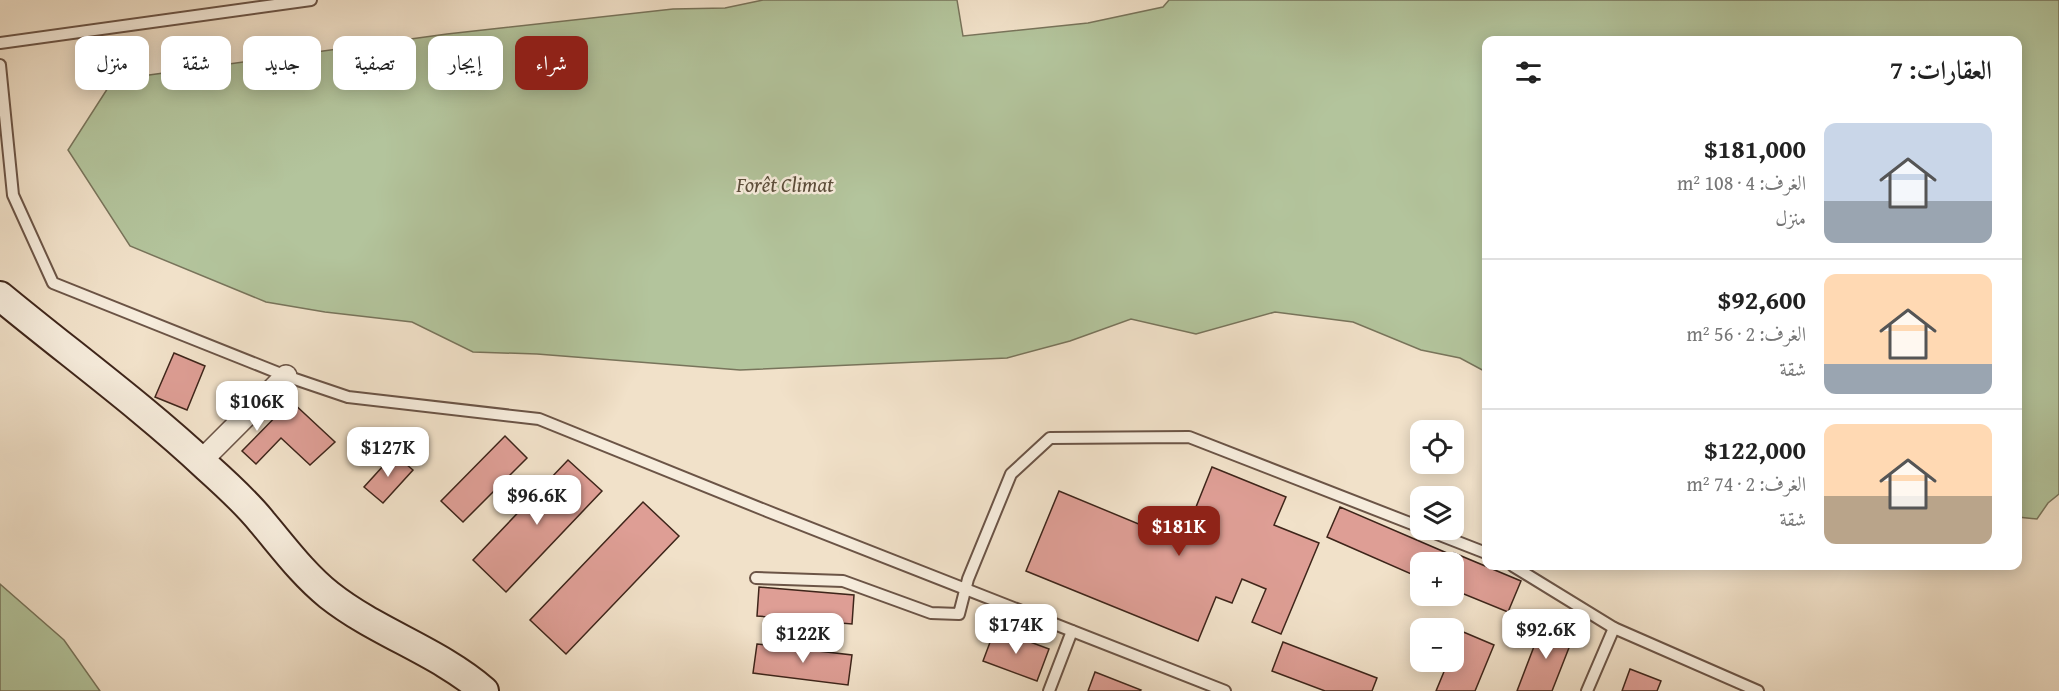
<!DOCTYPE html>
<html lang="ar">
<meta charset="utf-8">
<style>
:root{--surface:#fff;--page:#f6f6f6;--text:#222;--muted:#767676;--line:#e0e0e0;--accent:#8f2418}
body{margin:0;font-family:"Gentium Book Plus",Amiri,serif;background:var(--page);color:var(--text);direction:rtl;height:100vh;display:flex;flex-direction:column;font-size:22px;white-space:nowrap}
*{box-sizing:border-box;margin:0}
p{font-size:20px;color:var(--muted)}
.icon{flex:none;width:33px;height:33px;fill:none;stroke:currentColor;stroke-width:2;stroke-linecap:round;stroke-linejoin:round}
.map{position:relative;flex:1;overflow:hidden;direction:ltr}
.side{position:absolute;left:1482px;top:36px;width:540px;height:534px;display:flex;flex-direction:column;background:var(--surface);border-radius:12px;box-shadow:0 3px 15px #0003;direction:rtl}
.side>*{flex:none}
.hud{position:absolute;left:18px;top:36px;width:570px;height:54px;direction:rtl;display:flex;gap:12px}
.tools{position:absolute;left:1410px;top:420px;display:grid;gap:12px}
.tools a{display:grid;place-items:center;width:54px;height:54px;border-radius:12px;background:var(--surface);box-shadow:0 3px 15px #0003;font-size:30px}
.price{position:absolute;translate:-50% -51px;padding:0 14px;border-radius:12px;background:#fff;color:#222;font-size:20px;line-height:39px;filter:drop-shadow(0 2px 3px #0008)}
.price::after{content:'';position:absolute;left:50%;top:36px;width:18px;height:14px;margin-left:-9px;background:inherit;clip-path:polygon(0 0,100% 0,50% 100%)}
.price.current{background:var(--accent);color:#fff}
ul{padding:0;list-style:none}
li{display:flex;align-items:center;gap:18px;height:150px;padding:0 30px}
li+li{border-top:2px solid var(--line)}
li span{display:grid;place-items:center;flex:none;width:168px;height:120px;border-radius:12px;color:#555}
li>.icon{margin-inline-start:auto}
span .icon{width:72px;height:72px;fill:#fffc;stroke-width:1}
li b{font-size:26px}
h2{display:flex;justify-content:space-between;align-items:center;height:72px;padding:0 30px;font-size:26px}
.chip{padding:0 21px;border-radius:12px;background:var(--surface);box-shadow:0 3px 15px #0003;font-size:21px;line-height:54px}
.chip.current{background:var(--accent);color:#fff}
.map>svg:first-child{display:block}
.green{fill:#b3c49c;stroke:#78745b;stroke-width:1.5}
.building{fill:#de9e95;stroke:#3e251a;stroke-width:1.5}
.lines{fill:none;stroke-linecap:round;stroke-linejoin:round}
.service-casing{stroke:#6b5446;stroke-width:14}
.minor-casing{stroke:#6b5446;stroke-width:24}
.secondary-casing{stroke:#3e251a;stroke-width:32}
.service{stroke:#f6ecdc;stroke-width:10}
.minor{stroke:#f6ecdc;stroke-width:21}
.secondary{stroke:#f6ecdc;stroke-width:28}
.labels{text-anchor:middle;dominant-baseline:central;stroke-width:5;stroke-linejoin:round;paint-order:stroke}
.park-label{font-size:21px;font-style:italic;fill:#5b4d3a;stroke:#f6ecdc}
</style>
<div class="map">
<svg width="2059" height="691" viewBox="0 0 2059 691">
<rect width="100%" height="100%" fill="#f1e1c9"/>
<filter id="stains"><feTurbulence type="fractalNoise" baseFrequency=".00333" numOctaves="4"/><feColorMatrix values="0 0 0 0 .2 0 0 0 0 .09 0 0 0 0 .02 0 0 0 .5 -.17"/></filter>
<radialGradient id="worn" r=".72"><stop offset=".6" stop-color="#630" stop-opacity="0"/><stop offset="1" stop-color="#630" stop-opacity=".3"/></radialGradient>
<g class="green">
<polygon points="763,0 957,0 963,36 1088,23 1163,7 1169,0 2059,0 2059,494 2048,503 2037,519 2018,517 2018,40 1486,40 1486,372 1460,358 1421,350 1353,322 1275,312 1196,334 1131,319 1070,341 1007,358 740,370 537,354 473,352 412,322 325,312 266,302 130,246 68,150 113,80 447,34 673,9 725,8"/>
<polygon points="0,584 64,640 100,691 0,691"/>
</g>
<g class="building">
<polygon points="174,353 205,366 187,410 155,397"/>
<polygon points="291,401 335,442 310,465 281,438 256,464 242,451"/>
<polygon points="505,436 527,458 463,522 441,501"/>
<polygon points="394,454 413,470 383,503 364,487"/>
<polygon points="568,460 602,491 506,592 473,560"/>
<polygon points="1212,467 1286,497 1274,525 1319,543 1281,634 1252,622 1266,589 1242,579 1232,603 1216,597 1198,641 1026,571 1059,491 1182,542"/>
<polygon points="643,502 679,536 566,654 530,620"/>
<polygon points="1340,507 1454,556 1454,553 1521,581 1508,612 1454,590 1454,562 1420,562 1418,577 1327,537"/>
<polygon points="759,587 854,595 852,624 757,616"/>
<polygon points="1543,623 1574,635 1552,691 1517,691"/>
<polygon points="995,629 1049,649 1037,681 983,661"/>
<polygon points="1461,631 1494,645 1475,691 1436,691 1448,662 1454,662 1454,649"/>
<polygon points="1283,642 1377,678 1372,691 1325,691 1272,671"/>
<polygon points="757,644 852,655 848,685 753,673"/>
<polygon points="1630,669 1661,681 1657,691 1622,691"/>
<polygon points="1095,672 1141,690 1140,691 1088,691"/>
</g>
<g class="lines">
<g class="service-casing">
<g id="service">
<polyline points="0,43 311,0"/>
<polyline points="0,65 13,195 53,283 286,376 348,397 539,419 767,511 1225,691"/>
<polyline points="1427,530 1486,553"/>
<polyline points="1513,566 1614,628"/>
<polyline points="756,578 843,581 931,613 959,614 968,579 1011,474 1050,438 1189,437 1420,527"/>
<polyline points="1049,691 1072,631"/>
<polyline points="1587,691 1614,628 1758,691"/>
</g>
</g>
<g class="minor-casing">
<polyline id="minor" points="201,461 286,376"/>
</g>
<g class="secondary-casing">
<path id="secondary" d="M0,296C69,353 143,407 207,467C226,484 246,502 262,522C284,548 303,574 329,595C377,633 438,651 484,691"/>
</g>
<use href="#service" class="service"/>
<use href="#minor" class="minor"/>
<use href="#secondary" class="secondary"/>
</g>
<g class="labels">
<g class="park-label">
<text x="785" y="184">Forêt Climat</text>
</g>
</g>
<rect width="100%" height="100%" filter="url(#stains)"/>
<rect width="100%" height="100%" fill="url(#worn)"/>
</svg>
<div class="tools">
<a><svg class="icon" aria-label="locate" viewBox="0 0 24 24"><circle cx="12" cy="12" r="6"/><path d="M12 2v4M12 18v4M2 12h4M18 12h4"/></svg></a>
<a><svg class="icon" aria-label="layers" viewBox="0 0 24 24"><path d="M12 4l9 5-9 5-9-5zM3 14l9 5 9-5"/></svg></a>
<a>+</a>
<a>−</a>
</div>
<b class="price" style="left:257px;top:432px">$106K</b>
<b class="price" style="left:388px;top:478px">$127K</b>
<b class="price" style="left:537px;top:526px">$96.6K</b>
<b class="price current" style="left:1179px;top:557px">$181K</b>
<b class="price" style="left:1016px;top:655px">$174K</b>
<b class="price" style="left:1546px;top:660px">$92.6K</b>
<b class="price" style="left:803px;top:664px">$122K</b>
<div class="hud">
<a class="chip current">شراء</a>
<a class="chip">إيجار</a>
<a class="chip">تصفية</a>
<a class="chip">جديد</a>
<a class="chip">شقة</a>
<a class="chip">منزل</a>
</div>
<section class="side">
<h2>العقارات: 7<svg class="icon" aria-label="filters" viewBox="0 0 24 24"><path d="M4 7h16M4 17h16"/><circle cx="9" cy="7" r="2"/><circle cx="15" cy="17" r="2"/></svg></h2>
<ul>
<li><span style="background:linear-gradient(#c9d6e8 65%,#9aa5b1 0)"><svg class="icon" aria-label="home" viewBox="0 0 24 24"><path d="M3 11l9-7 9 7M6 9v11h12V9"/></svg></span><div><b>$181,000</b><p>الغرف: 4 · 108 m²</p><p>منزل</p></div></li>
<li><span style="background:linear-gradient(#ffd9b3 75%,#9aa5b1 0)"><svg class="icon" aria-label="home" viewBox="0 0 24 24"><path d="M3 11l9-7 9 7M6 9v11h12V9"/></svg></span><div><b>$92,600</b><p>الغرف: 2 · 56 m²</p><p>شقة</p></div></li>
<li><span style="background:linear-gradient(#ffd9b3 60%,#b9a48a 0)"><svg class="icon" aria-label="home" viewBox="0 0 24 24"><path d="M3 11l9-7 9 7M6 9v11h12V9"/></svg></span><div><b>$122,000</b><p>الغرف: 2 · 74 m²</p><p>شقة</p></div></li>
</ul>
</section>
</div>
